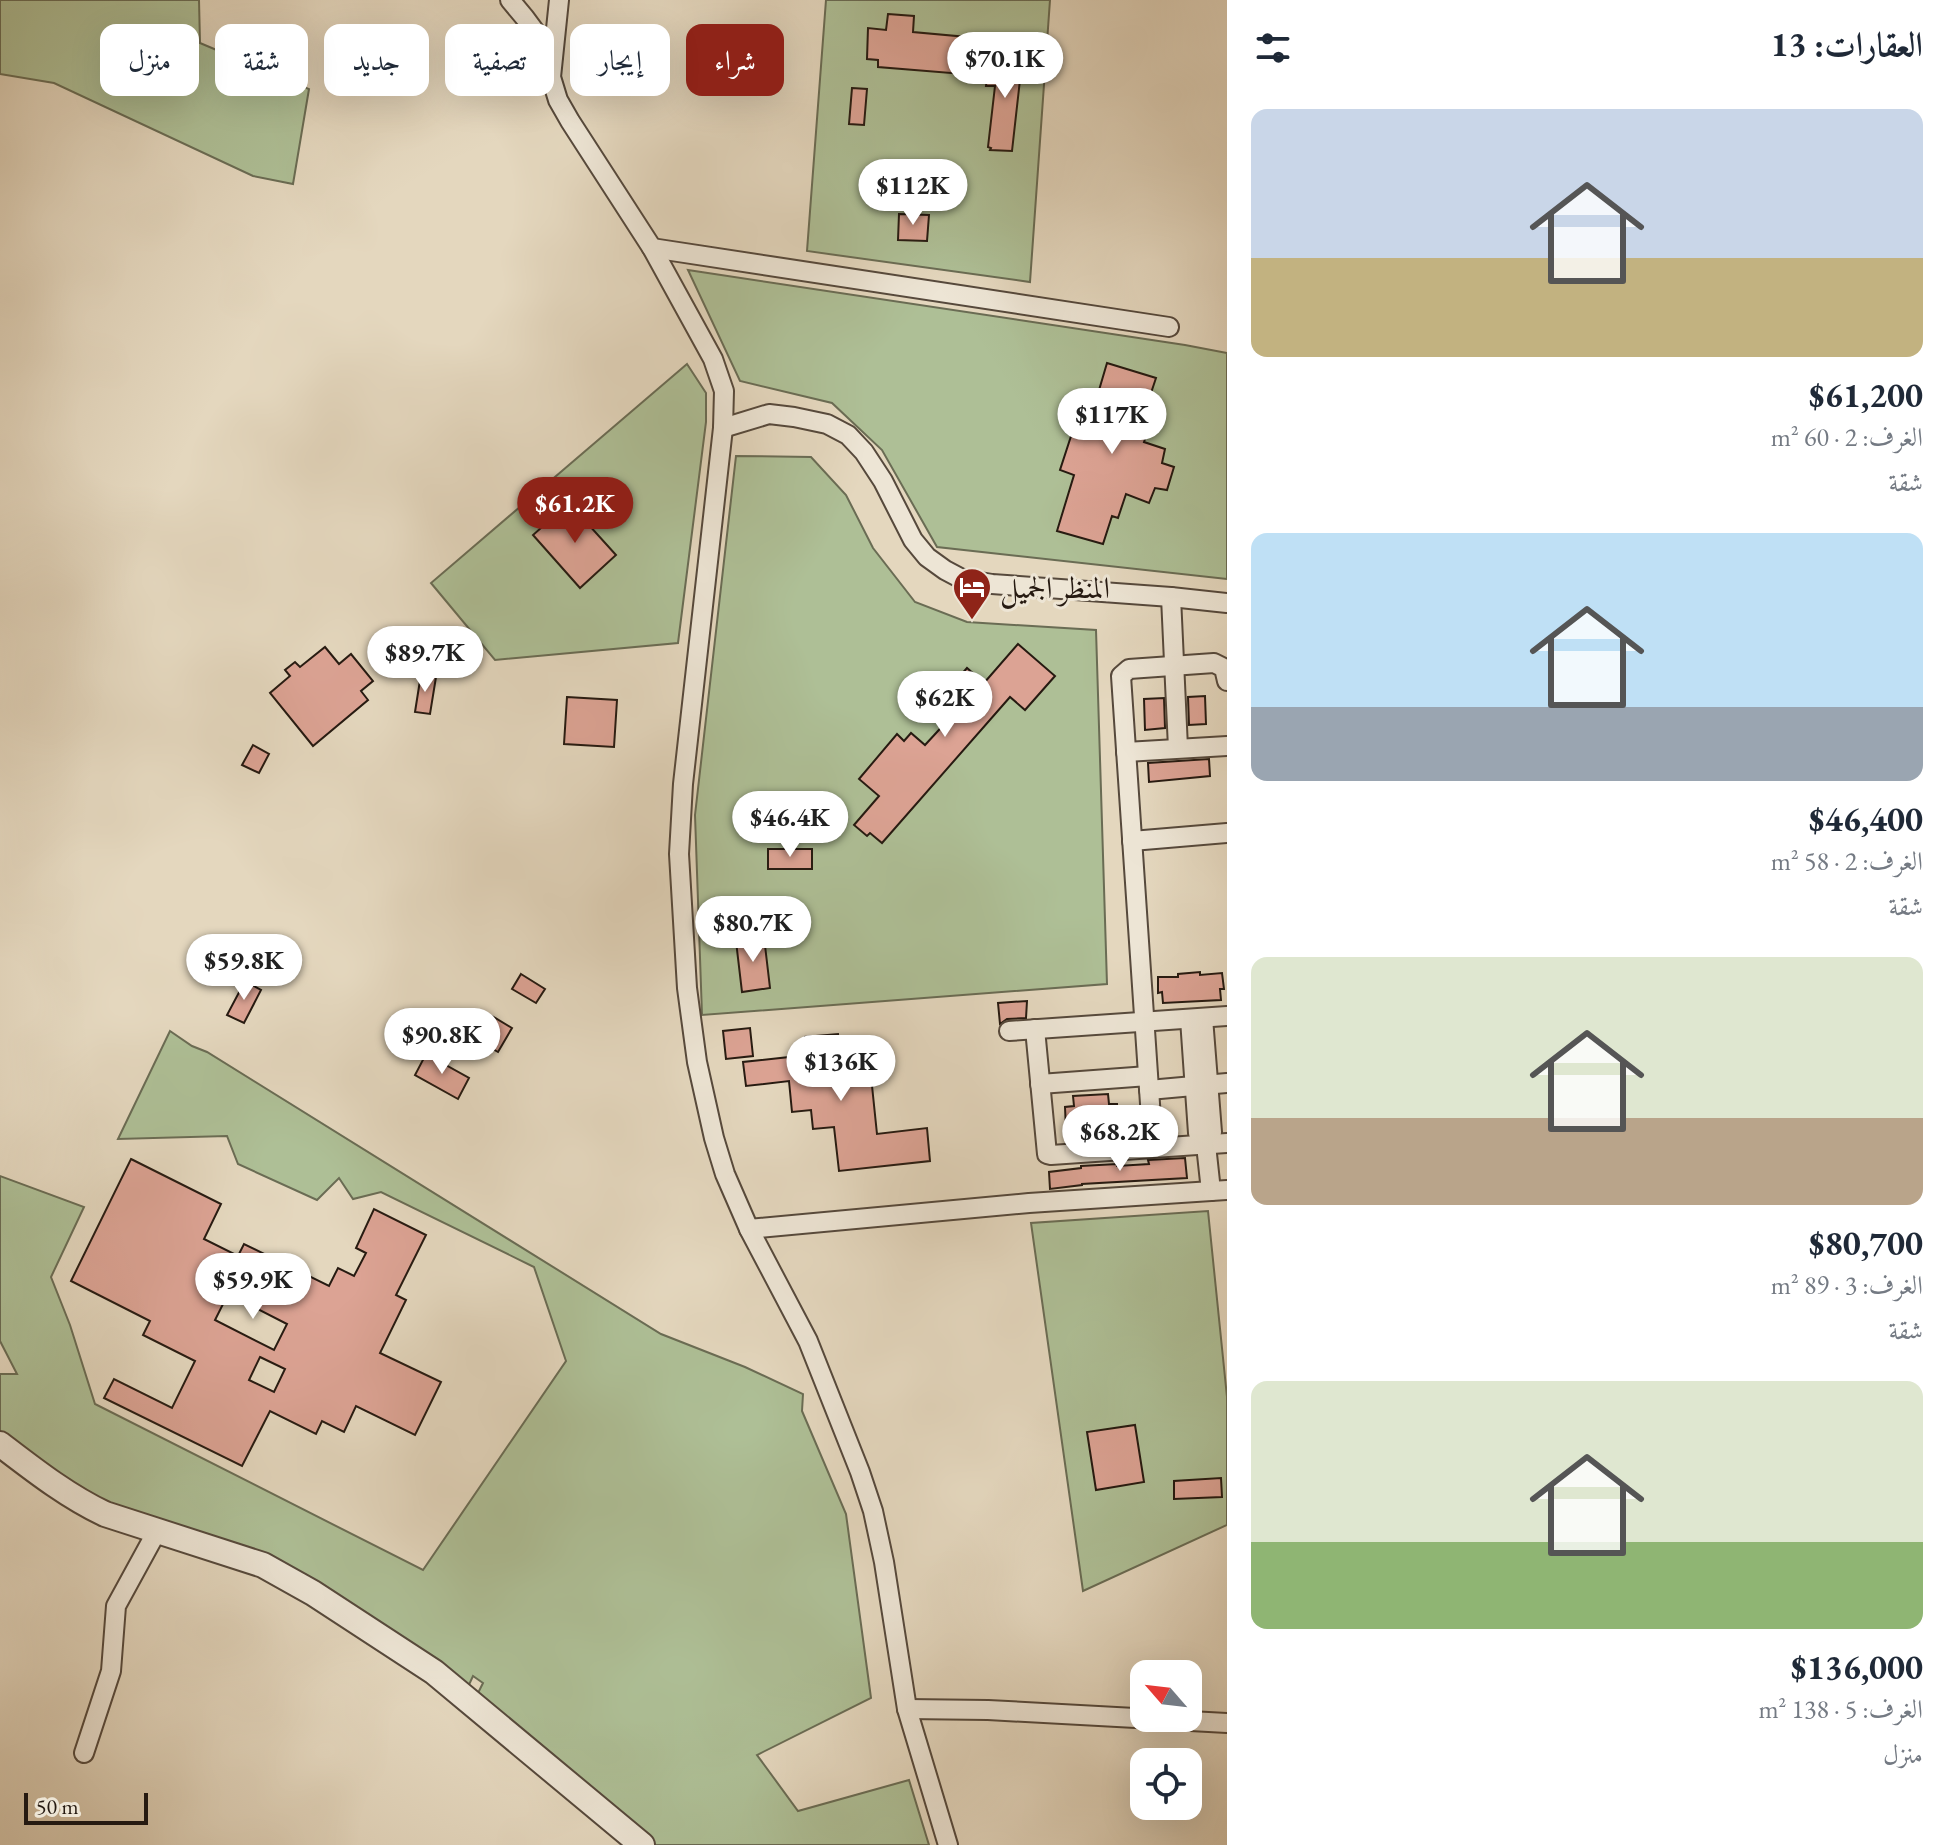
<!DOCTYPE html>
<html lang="ar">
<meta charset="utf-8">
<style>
:root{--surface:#fff;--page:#f2f2f3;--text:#1f2937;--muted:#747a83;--accent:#8f2418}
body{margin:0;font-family:"EB Garamond",Amiri,serif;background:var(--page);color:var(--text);direction:rtl;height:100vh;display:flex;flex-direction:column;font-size:30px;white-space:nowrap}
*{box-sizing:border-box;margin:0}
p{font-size:26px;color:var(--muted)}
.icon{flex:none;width:44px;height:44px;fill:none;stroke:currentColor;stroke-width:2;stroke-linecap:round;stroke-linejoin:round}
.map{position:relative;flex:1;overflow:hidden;direction:ltr}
.panel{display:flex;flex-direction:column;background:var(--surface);width:720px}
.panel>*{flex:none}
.hud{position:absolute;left:24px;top:24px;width:760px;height:72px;direction:rtl;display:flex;gap:16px}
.needle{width:52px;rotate:298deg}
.buttons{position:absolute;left:1130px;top:1660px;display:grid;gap:16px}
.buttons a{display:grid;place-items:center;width:72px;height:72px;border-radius:16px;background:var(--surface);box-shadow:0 8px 32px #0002;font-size:40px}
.scale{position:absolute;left:24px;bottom:20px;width:124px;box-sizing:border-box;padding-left:8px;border:4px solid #261a11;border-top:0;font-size:22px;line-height:28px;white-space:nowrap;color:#261a11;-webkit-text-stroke:6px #ede5d5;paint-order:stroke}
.price{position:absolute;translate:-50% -68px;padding:0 18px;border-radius:28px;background:#fff;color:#222;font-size:26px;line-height:52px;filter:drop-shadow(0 2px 4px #0008)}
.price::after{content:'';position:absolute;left:50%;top:48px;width:24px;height:18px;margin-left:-12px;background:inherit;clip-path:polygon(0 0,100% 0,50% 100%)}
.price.active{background:var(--accent);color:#fff}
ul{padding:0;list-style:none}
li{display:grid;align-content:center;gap:16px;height:424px;padding:0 24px}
li span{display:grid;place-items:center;height:248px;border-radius:16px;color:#555}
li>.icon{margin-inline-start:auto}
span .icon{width:144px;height:144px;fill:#fffc;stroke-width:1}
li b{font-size:34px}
h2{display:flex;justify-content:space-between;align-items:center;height:96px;padding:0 24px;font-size:34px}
.chip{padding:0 28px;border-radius:16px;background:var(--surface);box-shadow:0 8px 32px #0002;font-size:28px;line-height:72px}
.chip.active{background:var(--accent);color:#fff}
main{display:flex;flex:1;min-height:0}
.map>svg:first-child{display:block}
.green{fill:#aebf96;stroke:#6a6c54;stroke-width:2}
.building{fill:#dca394;stroke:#261a11;stroke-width:2;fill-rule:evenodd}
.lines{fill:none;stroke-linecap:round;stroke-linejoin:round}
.minor-casing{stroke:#56493c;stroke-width:22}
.tertiary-casing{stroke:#56493c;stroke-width:28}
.minor{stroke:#ede5d5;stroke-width:18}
.tertiary{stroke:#ede5d5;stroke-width:24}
.labels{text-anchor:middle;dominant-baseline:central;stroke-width:6;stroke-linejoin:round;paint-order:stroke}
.poi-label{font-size:30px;fill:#261a11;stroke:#ede5d5;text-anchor:start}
</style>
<main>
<section class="panel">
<h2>العقارات: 13<svg class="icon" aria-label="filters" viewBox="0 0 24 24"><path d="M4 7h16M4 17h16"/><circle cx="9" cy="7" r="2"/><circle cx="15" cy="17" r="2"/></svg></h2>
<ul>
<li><span style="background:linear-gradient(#c9d6e8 60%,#c2b280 0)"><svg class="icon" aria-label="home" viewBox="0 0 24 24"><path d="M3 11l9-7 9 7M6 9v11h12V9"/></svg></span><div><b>$61,200</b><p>الغرف: 2 · 60 m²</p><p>شقة</p></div></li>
<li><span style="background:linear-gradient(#bfe0f5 70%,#9aa5b1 0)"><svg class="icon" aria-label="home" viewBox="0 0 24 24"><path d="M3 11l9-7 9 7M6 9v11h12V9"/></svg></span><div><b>$46,400</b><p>الغرف: 2 · 58 m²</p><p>شقة</p></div></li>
<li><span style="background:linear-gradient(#dfe7d0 65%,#b9a48a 0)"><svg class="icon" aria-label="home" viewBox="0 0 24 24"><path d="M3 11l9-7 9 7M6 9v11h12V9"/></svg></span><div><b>$80,700</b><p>الغرف: 3 · 89 m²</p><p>شقة</p></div></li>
<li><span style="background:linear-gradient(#dfe7d0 65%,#8fb573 0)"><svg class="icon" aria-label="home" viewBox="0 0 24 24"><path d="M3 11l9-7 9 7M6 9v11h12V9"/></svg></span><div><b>$136,000</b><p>الغرف: 5 · 138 m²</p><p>منزل</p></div></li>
</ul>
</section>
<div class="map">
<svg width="1227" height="1845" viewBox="0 0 1227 1845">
<rect width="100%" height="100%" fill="#e4d7be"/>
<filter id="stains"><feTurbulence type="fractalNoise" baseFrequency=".0025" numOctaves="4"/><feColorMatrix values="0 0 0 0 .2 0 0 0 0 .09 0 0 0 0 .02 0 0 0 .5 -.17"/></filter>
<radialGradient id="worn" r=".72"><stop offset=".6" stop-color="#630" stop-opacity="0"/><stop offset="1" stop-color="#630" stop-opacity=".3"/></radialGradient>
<g class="green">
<polygon points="0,0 199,0 200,43 309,89 293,184 253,176 54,83 0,74"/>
<polygon points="826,0 1050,0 1030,282 807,251"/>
<polygon points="688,270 1185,345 1227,353 1227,579 937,547 882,450 832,403 740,381"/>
<polygon points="687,364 706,393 706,422 678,643 495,660 431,583"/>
<polygon points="736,456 811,457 846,495 873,548 915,602 967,622 1096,630 1107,984 702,1015 695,815"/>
<polygon points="170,1031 192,1046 207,1052 661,1334 745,1367 803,1394 802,1411 846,1514 871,1698 757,1755 798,1811 909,1780 929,1845 654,1845 647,1840 644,1831 549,1766 475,1699 483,1683 473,1676 467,1689 274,1557 82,1497 41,1467 0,1432 0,1374 17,1374 0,1341 0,1176 84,1207 51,1277 70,1325 95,1404 423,1570 566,1361 534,1267 381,1192 353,1199 339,1178 317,1200 238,1164 227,1136 118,1139"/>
<polygon points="1208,1211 1227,1397 1227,1525 1083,1591 1031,1223"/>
</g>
<g class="building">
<polygon points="888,14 914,16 913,32 967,37 963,74 878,67 878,60 867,59 868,28 886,30"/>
<polygon points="999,50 1023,53 1012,151 990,150 991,148 988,147 995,86 986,86 988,70 996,71"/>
<polygon points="852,88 867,89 864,125 849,124"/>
<polygon points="899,214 929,215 927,241 898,240"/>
<polygon points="1107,363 1156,378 1146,408 1155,411 1144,442 1165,449 1162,463 1174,467 1167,490 1155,488 1149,503 1126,494 1118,518 1112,516 1103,544 1057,531 1074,475 1060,470 1074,427 1087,431"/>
<polygon points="569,503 616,555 580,588 533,535"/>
<polygon points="1018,644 1055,676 1025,710 1010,697 882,843 870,833 867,836 854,825 879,796 859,779 897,734 904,741 911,733 925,745 949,719 934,706 967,668 984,683"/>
<polygon points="325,647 339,664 351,654 373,681 361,691 368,700 313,746 270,693 290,676 285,670 295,662 300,667"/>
<polygon points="421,674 436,677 430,714 415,712"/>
<polygon points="1205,696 1206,724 1189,725 1188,697"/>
<polygon points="567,697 617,700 614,747 564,744"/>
<polygon points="1164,698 1165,728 1145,730 1144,699"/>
<polygon points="253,745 269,754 259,773 242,765"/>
<polygon points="1209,759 1210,776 1149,782 1148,763"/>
<rect x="768" y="849" width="44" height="20"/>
<polygon points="764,937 770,988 742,992 736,941"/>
<polygon points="1200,972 1200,975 1222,973 1224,989 1220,989 1221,1000 1163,1003 1162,992 1158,993 1158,977 1178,977 1178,974"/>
<polygon points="521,974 545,989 536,1003 512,989"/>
<polygon points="245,981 261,990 244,1023 227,1015"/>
<polygon points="1027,1001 1026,1018 1007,1019 1000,1024 998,1003"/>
<polygon points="492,1016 512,1028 498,1052 477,1040"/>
<polygon points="750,1028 753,1056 726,1059 723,1031"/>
<polygon points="838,1034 840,1050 868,1047 877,1134 927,1128 930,1161 839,1171 834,1127 813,1129 811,1110 792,1112 789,1081 746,1086 743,1062 807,1055 805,1037"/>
<polygon points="426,1054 469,1078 458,1099 415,1075"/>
<polygon points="1108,1094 1109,1104 1117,1104 1117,1127 1112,1127 1112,1132 1107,1132 1107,1139 1080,1140 1079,1134 1072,1135 1072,1130 1066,1130 1065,1107 1074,1106 1073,1096"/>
<polygon points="1185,1158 1187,1178 1082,1184 1082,1185 1050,1189 1049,1172 1081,1168 1081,1166 1117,1164 1117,1166 1149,1164 1148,1160"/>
<path d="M131,1159L221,1204L204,1239L238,1256L244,1244L329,1286L338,1268L354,1276L366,1253L356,1248L374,1209L426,1235L396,1295L406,1300L380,1353L441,1382L415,1435L356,1406L344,1432L322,1421L316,1434L270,1411L242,1466L104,1398L114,1379L172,1408L195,1361L143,1335L150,1321L71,1281ZM228,1294L287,1324L274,1350L215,1320ZM260,1357L285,1369L274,1392L249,1380Z"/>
<polygon points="1135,1425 1144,1482 1096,1490 1087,1432"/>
<polygon points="1221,1478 1222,1497 1174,1499 1174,1481"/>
</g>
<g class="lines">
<g class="minor-casing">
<g id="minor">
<polyline points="510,0 525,18 553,56"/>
<polyline points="559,0 551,77 558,100 570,121 652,248 713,359 724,391 723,428 683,784 679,854 687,988 697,1062 714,1138 725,1174 749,1229 808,1341 860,1472 873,1511 884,1562 907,1709 948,1845"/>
<polyline points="652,248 1169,327"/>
<polyline points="723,428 769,414 794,417 827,424 848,435 864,452 883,481 913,540 927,557 945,570 962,579 992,584 1171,597 1227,603"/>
<polyline points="1171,597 1178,748"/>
<polyline points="1126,752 1227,746"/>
<polyline points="1132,841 1227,833"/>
<polyline points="1203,1018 1212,1132 1206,1145"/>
<polyline points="1190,1019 1198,1133 1206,1145 1211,1191"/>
<polyline points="1035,1029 1047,1154 1051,1155 1227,1143"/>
<polyline points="1009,1031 1227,1016"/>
<polyline points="1040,1084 1148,1076"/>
<polyline points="1149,1090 1227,1083"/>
<polyline points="1153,1148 1121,676 1129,669 1214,663 1224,668 1227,681"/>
<polyline points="749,1229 1029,1203 1227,1190"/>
<polyline points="907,1709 988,1710 1227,1723"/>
<polyline points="84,1753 111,1671 116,1606 157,1531"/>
</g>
</g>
<g class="tertiary-casing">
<path id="tertiary" d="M0,1444C34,1470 67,1496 105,1514L263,1565L313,1593L434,1672L642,1845"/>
</g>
<use href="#minor" class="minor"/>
<use href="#tertiary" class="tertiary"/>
</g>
<defs>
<g id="hotel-pin" transform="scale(2)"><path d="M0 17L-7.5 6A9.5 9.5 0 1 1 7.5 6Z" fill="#8f2418" stroke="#ede5d5"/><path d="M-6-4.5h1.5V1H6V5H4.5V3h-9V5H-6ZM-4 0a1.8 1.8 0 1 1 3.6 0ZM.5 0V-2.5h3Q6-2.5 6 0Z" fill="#fff"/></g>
</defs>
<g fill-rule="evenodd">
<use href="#hotel-pin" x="972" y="587"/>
</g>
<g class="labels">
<g class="poi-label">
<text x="1000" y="587">المنظر الجميل</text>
</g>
</g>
<rect width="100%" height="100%" filter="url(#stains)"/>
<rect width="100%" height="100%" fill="url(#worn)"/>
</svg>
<div class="buttons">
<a><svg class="needle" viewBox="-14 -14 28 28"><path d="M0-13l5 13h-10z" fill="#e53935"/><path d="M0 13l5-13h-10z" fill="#747a83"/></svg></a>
<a><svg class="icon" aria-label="locate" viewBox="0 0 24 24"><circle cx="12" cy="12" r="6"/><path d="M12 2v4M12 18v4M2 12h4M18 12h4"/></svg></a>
</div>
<div class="scale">50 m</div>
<b class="price" style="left:1005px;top:100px">$70.1K</b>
<b class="price" style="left:913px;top:227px">$112K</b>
<b class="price" style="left:1112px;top:456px">$117K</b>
<b class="price active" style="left:575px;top:545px">$61.2K</b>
<b class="price" style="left:425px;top:694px">$89.7K</b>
<b class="price" style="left:945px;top:739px">$62K</b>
<b class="price" style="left:790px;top:859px">$46.4K</b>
<b class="price" style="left:753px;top:964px">$80.7K</b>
<b class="price" style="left:244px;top:1002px">$59.8K</b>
<b class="price" style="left:442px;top:1076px">$90.8K</b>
<b class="price" style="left:841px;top:1103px">$136K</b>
<b class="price" style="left:1120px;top:1173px">$68.2K</b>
<b class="price" style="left:253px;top:1321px">$59.9K</b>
<div class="hud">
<a class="chip active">شراء</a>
<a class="chip">إيجار</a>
<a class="chip">تصفية</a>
<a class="chip">جديد</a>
<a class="chip">شقة</a>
<a class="chip">منزل</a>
</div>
</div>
</main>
